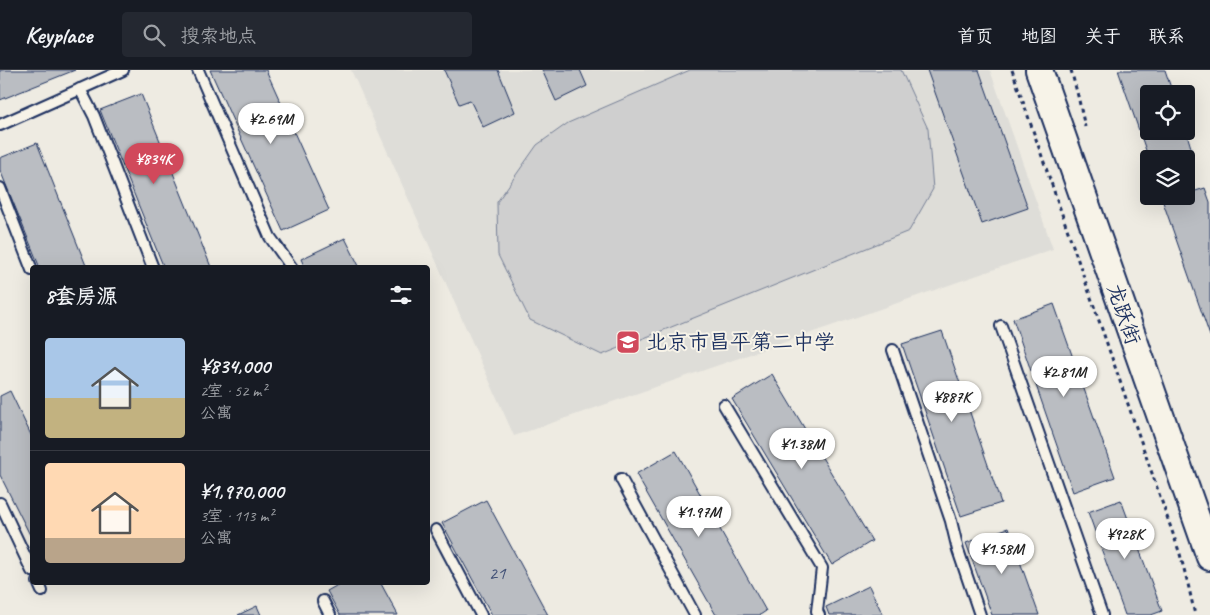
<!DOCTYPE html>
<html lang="zh">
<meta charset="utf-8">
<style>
:root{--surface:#171b24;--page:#242831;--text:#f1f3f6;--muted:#9ea1a6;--line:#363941;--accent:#d1495b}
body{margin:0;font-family:Caveat,"LXGW WenKai TC",sans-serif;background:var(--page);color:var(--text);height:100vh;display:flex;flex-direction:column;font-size:19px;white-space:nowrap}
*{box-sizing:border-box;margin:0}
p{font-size:16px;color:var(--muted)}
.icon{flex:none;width:28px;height:28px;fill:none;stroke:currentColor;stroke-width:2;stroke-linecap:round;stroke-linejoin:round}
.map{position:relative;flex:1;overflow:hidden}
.sheet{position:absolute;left:30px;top:195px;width:400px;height:320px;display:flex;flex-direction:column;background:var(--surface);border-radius:5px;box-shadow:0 5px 20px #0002}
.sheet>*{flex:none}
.controls{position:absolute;left:1140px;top:15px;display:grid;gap:10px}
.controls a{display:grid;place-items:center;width:55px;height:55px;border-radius:5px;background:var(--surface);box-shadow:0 5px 20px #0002;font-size:25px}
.price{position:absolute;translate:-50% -42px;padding:0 11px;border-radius:18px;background:#fff;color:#222;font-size:16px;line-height:32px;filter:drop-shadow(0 1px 2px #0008)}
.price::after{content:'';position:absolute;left:50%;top:30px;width:15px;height:11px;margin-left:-8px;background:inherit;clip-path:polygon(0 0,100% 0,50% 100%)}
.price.selected{background:var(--accent);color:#fff}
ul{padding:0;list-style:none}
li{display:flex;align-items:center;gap:15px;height:125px;padding:0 15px}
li+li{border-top:1px solid var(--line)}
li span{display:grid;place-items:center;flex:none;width:140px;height:100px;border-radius:5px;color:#555}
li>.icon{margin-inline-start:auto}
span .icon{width:60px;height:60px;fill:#fffc;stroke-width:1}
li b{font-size:21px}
h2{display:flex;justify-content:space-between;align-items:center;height:60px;padding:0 15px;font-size:21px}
header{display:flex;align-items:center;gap:30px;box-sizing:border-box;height:70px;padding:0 25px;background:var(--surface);border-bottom:1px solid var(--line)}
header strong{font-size:24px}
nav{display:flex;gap:28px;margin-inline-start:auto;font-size:18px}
.search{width:350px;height:45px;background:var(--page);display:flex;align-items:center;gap:12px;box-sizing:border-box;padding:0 18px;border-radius:5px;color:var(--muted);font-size:19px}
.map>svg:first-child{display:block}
.built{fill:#deddd8}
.green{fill:#cfcfcf;stroke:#757f96}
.building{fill:#babdc2;stroke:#1b2f5e}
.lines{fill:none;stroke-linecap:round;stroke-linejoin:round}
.service-casing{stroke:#1b2f5e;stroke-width:14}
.tertiary-casing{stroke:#1b2f5e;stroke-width:30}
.path{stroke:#1b2f5e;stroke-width:3;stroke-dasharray:4 4;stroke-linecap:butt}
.service{stroke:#f7f3e8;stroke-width:10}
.tertiary{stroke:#f7f3e8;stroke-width:26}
.labels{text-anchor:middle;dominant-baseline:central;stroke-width:4;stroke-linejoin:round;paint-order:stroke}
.number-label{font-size:19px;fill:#435277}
.street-label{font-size:21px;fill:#1b2f5e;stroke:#f7f3e8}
.poi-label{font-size:21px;fill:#1b2f5e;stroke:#f7f3e8;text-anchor:start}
</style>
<header>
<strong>Keyplace</strong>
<div class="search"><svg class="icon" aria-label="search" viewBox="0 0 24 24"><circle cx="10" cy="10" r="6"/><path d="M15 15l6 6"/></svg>搜索地点</div>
<nav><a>首页</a><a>地图</a><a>关于</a><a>联系</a></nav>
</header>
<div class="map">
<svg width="1210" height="545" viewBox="0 0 1210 545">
<rect width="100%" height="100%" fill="#eeebe2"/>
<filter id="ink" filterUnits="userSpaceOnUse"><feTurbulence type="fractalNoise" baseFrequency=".02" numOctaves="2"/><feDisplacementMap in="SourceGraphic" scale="10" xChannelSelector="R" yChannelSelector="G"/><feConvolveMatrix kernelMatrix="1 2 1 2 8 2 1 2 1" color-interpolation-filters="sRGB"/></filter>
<g filter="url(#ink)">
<polygon class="built" points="351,0 990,0 1053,179 514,366"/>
<polygon class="green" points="690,0 901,0 928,59 933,119 909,161 602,285 530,250 498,185 497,132 537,75 568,53"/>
<g class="building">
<polygon points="0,0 75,0 0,30"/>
<polygon points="210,0 266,0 329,140 283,161"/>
<polygon points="444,0 498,0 515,42 483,57 470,30 459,34"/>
<polygon points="542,0 580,0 587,16 556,31"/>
<polygon points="927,0 979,0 1028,138 982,154"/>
<polygon points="1118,0 1165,0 1173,24 1149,24 1149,61 1186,61 1192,81 1169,89 1149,89"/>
<polygon points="141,24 211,197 210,198 164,198 100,40"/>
<polygon points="37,73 87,198 40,198 0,100 0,88"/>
<polygon points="1205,118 1210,132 1210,266 1163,132 1181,126 1186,126 1186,124"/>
<polygon points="345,168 360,198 305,198 301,189"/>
<polygon points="1054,234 1115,407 1073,422 1013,249"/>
<polygon points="942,261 1001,433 961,446 902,274"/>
<polygon points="772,304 872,471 832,495 732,329"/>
<polygon points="10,321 32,367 32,469 0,405 0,326"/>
<polygon points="676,381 766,541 760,545 716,545 636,404"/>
<polygon points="486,430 548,545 492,545 457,481 442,453"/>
<polygon points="1121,430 1162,541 1151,545 1125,545 1088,442"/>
<polygon points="1008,458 1039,545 992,545 966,473"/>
<polygon points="343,512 380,512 398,545 340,545 327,521"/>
<polygon points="869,516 883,545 829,545 826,537"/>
<polygon points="257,536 261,545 238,545"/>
</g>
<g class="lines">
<g class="service-casing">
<g id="service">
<polyline points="198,0 270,167 292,198"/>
<polyline points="80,19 94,46 153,198"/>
<polyline points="0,55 123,0"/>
<polyline points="0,118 32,200"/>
<polyline points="1001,256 1102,545"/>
<polyline points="893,280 951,451 958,480 980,545"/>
<polyline points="724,335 822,498 817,541 819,545"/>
<polyline points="621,409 695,545"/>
<polyline points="0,433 32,501"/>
<polyline points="436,460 481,545"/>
<polyline points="38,512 42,521"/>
<polyline points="323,531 330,545"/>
</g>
</g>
<g class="tertiary-casing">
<polyline id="tertiary" points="1039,0 1210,487"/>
</g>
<g class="path">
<polyline points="1012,0 1180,484 1188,514 1195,545"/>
<polyline points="1071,0 1078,26 1085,57"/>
</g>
<use href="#service" class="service"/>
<use href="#tertiary" class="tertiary"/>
</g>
</g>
<defs>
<g id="school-square" transform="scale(1.25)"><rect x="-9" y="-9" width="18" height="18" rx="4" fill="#d1495b" stroke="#f7f3e8"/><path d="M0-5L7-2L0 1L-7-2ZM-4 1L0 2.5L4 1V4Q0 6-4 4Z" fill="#fff"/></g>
</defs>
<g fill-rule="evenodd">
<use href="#school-square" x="628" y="272"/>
</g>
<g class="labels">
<g class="number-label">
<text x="497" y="503">21</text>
</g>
<g class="street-label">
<text transform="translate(1124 244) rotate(71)">龙跃街</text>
</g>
<g class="poi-label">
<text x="646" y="272">北京市昌平第二中学</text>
</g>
</g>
</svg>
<div class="controls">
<a><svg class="icon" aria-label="locate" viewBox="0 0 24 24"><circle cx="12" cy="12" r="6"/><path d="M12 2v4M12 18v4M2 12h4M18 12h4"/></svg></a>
<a><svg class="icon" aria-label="layers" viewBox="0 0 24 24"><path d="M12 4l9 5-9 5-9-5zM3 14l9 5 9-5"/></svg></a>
</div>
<b class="price" style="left:271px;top:75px">¥2.69M</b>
<b class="price selected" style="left:154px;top:115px">¥834K</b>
<b class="price" style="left:1064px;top:328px">¥2.81M</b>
<b class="price" style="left:952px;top:353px">¥887K</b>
<b class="price" style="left:802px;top:400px">¥1.38M</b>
<b class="price" style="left:699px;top:468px">¥1.97M</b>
<b class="price" style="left:1125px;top:490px">¥928K</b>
<b class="price" style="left:1002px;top:505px">¥1.58M</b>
<section class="sheet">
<h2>8套房源<svg class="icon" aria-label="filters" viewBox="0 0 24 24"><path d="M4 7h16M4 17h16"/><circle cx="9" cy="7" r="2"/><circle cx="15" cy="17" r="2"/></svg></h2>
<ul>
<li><span style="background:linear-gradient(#a9c7e8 60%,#c2b280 0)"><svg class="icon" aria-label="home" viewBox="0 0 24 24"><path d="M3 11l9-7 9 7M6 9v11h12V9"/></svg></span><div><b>¥834,000</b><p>2室 · 52 m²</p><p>公寓</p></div></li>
<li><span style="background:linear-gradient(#ffd9b3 75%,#b9a48a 0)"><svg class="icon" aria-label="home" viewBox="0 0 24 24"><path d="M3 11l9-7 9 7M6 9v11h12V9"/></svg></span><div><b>¥1,970,000</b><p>3室 · 113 m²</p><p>公寓</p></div></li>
</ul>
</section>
</div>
